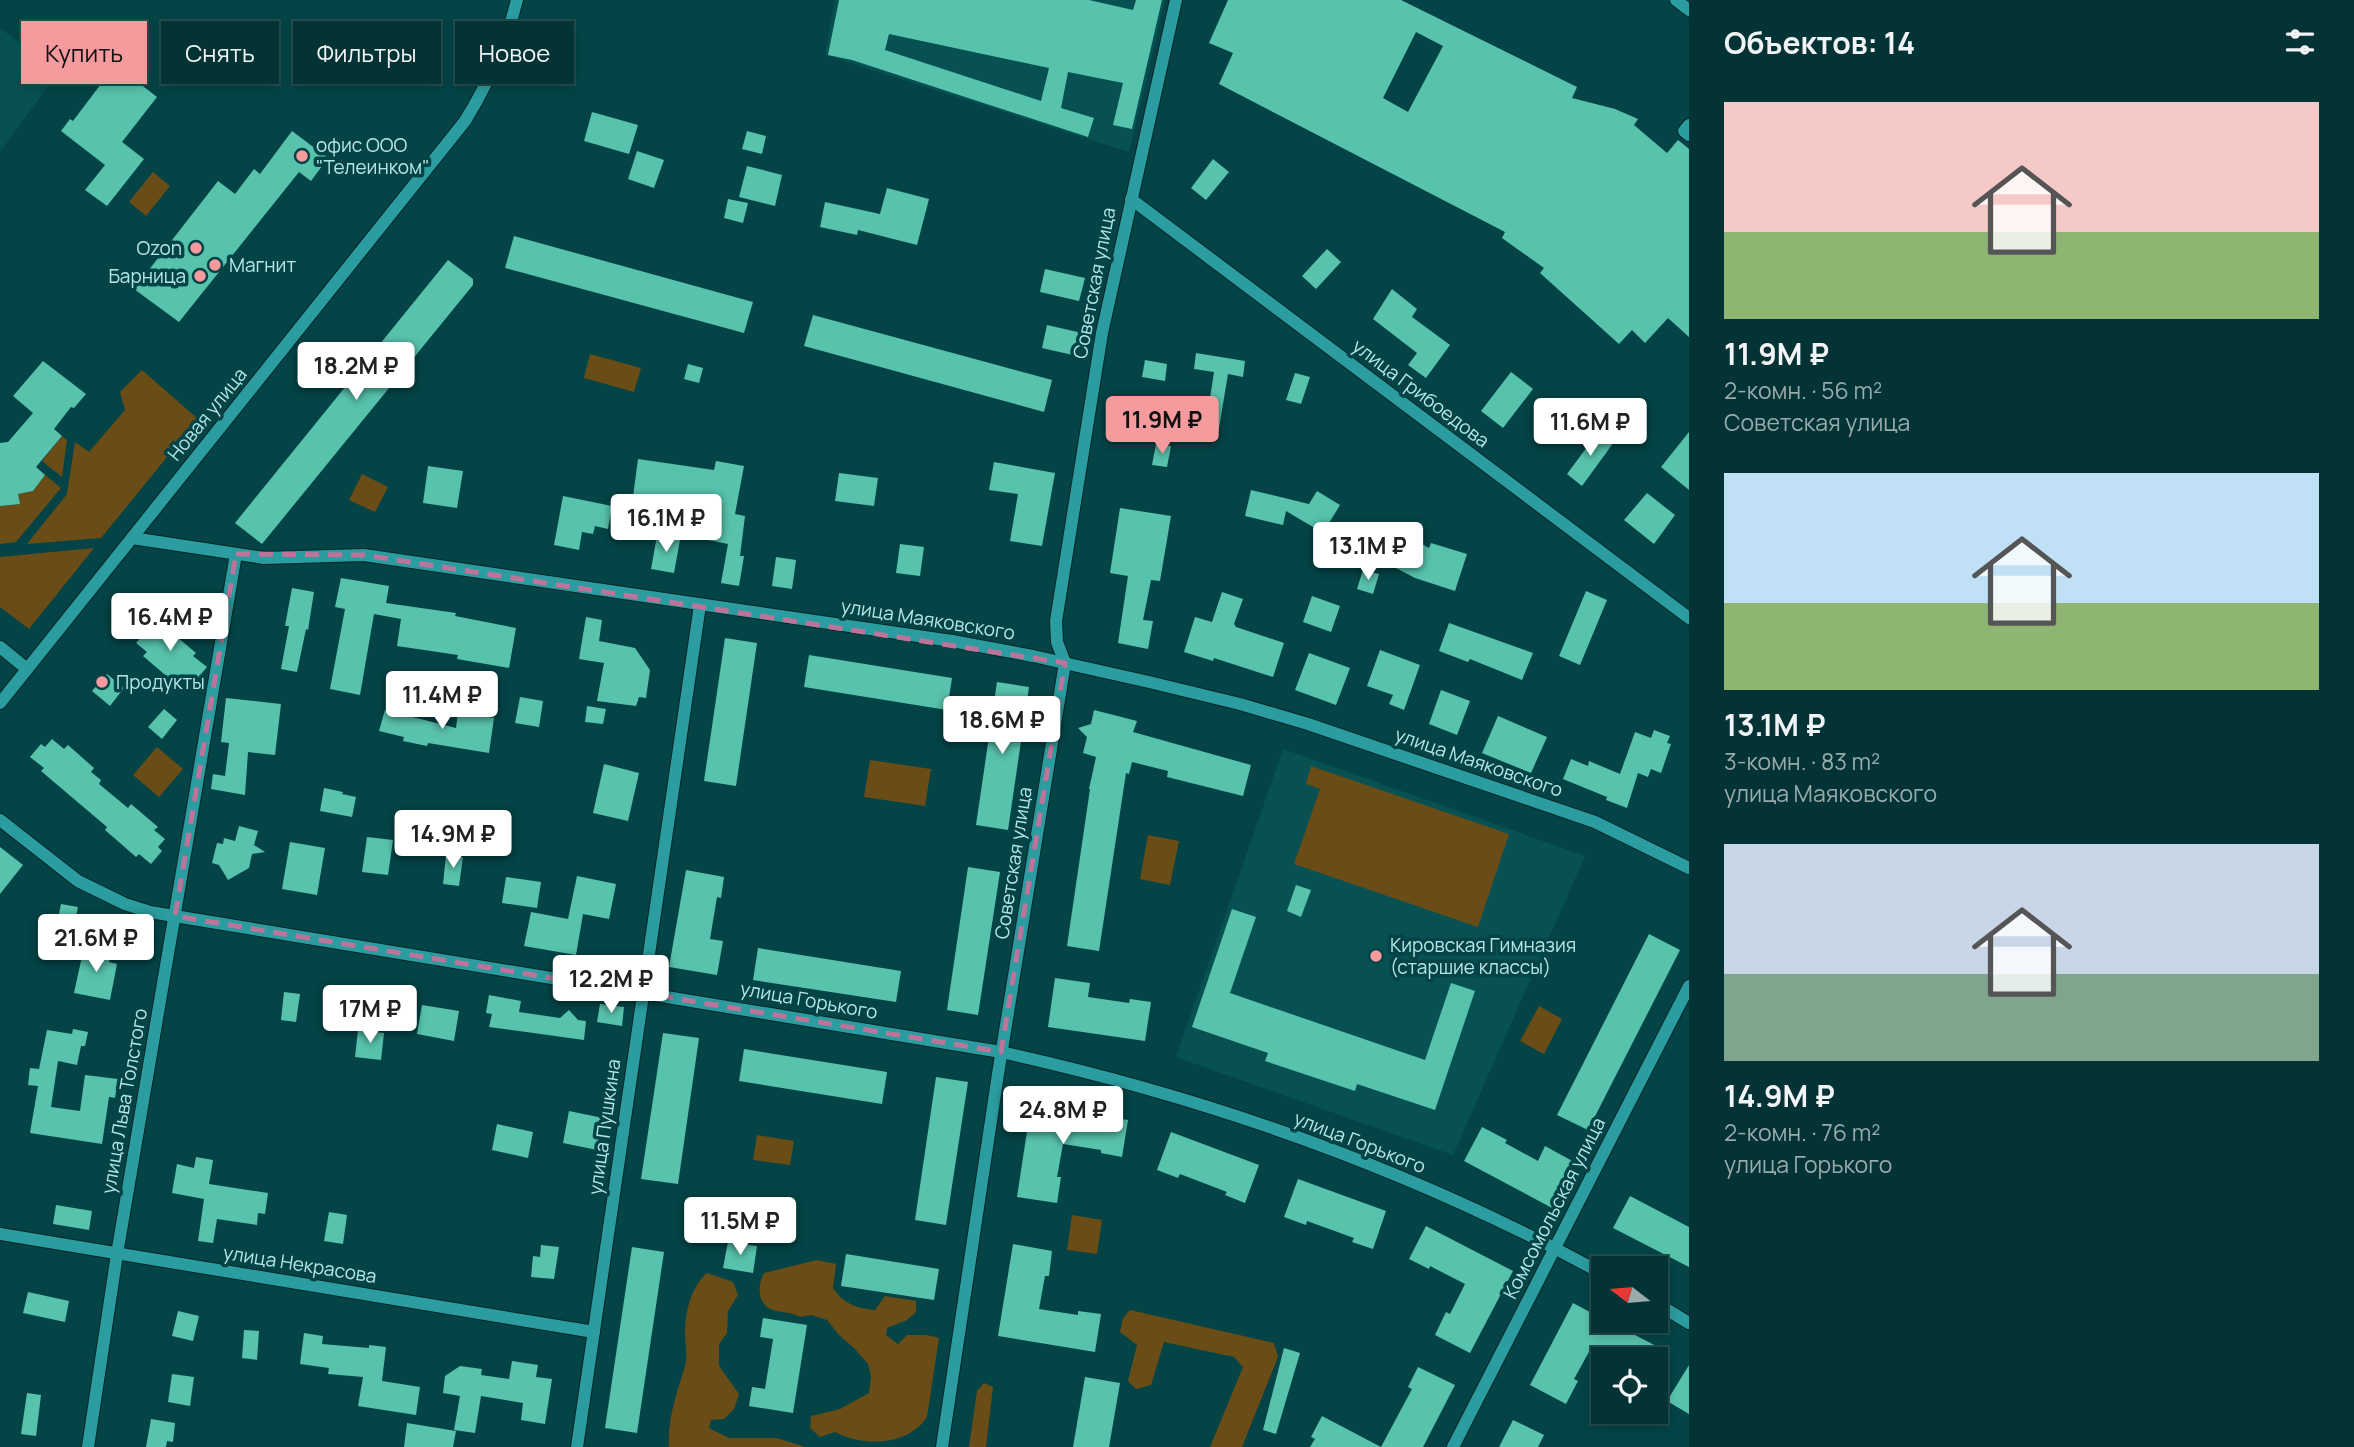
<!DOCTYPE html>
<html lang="ru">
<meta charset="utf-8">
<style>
:root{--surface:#033334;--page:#113f40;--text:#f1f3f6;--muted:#97aaac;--line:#244e4f;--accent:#f59b9d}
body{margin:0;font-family:Manrope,sans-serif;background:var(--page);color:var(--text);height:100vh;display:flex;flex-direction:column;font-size:26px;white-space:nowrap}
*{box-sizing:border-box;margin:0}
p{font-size:23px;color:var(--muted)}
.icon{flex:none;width:38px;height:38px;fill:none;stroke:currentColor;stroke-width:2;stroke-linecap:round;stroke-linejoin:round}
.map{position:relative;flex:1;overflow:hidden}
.side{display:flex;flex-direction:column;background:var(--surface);width:665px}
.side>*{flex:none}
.top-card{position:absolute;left:21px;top:21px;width:665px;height:63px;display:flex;gap:14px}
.needle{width:46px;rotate:286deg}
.tools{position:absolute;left:1591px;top:1256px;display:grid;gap:14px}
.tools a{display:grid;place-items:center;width:77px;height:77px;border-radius:0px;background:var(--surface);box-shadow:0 4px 10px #0003,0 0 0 2px var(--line);font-size:35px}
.price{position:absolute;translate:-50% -60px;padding:0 16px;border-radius:7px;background:#fff;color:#222;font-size:23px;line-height:46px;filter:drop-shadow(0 2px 4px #0008)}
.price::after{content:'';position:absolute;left:50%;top:42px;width:21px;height:16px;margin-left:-10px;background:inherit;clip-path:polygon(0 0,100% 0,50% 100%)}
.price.current{background:var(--accent);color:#111}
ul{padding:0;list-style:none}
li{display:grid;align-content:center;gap:14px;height:371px;padding:0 35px}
li span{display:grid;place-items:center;height:217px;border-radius:0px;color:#555}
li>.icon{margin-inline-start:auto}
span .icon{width:126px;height:126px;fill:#fffc;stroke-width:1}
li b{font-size:30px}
h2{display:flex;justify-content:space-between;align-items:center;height:84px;padding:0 35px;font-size:30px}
.tag{padding:0 24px;border-radius:0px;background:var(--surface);box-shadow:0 4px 10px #0003,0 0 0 2px var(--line);font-size:24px;line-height:63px}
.tag.current{background:var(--accent);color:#111}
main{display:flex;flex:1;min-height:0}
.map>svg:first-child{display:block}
.built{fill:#085153}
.green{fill:#6a4c16}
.building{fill:#58c3ad;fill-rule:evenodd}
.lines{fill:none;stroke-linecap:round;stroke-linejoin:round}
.minor-casing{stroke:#052829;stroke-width:14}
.minor{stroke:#2b9c9f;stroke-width:12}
.marked{fill:none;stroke:#bd749a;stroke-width:5;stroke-dasharray:14 9;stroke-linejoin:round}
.poi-dot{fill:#f59b9d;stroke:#044446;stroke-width:2.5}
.labels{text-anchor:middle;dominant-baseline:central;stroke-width:7;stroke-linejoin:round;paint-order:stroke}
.poi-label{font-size:19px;fill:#b6e5e6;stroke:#044446;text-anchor:start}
.street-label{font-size:19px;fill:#b6e5e6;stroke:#044446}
</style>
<main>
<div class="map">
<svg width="1689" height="1447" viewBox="0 0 1689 1447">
<rect width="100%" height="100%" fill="#044446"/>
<g class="built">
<polygon points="835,0 1165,0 1129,152 825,55"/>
<polygon points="0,28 58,72 0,152"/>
<polygon points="1283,749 1585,856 1453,1155 1176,1057"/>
</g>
<g class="green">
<polygon points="153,172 170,186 146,216 129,202"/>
<polygon points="590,354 641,368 634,392 584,378"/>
<polygon points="142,370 198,419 101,538 27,544 67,494 75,442 89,452 125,410 120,392"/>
<polygon points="62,436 67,440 62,477 42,461"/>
<polygon points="362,474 388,487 375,512 349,500"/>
<polygon points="45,475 61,488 16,542 0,544 0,506 20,504 18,494 33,491"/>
<polygon points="94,548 29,629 0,607 0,557"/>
<polygon points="157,747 183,769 159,797 133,775"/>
<polygon points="870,760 931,769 925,806 864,797"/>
<polygon points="1311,766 1509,834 1478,927 1294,864 1320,789 1306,784"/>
<polygon points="1148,835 1179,841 1170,885 1140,879"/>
<polygon points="1539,1006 1562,1019 1544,1054 1520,1041"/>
<polygon points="757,1135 794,1141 790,1165 753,1160"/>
<polygon points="1072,1215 1102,1220 1097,1254 1067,1250"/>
<path d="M817,1260L836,1264L833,1288C844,1304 856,1308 875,1310L885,1296L916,1301V1312L907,1320L887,1328L886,1335L898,1344L907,1335H927L939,1338L927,1417C908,1446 864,1447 835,1432L820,1437L810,1428L811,1416L840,1409L869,1393L871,1377L868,1364L854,1348L839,1335L827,1320L811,1315L800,1317C791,1312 786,1313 777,1311C758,1308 756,1287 764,1273Z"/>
<path d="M707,1273L733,1282L738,1295L728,1311L727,1333L719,1344V1366L739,1394L734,1409L724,1419L711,1420L709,1428L729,1438H777L805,1447H669C667,1419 677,1393 685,1366C688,1357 685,1344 685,1333C685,1313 691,1286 707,1273Z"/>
<polygon points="1130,1310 1274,1343 1278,1357 1242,1447 1210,1447 1243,1367 1234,1357 1164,1342 1151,1385 1136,1389 1128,1381 1137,1345 1120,1332 1123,1318"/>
<polygon points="984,1383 993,1387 986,1447 969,1447 977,1391"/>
</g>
<g class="building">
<path d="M839,0H1089L1133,10L1136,0H1162L1132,129L1113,125L1123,83L1068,72L1061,108L1094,118L1088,137L852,60L828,55ZM889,34L1049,68L1041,101L885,50Z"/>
<path d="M1228,0H1401L1577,87L1572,98L1615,109L1638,119L1634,125L1667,153L1678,140L1689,149V337L1668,318L1645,343L1632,330L1619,344L1540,273L1544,268L1502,238L1505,232L1219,84L1233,53L1209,43ZM1416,32L1443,46L1408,112L1383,98Z"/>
<polygon points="113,63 157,97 122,142 144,159 107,206 85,190 105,165 61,131 70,119 73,121 107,76 104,74"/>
<polygon points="592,112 638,125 629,154 584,141"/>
<polygon points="292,131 328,158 311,181 299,172 179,322 134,289 218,181 235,194 254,169 260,174"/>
<polygon points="747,131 766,136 762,154 742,149"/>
<polygon points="637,151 664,160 654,188 628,179"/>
<polygon points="1213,159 1229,172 1206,200 1191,188"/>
<polygon points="747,166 782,175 775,206 739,197"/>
<polygon points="887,188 929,199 917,245 858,230 857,235 820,227 825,202 880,214"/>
<polygon points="728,199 748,203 743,223 724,218"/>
<polygon points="514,236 753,302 744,333 505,268"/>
<polygon points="1327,249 1341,262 1316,289 1302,276"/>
<polygon points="448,260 473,279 473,285 262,544 235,523"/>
<polygon points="1045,269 1085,278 1079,301 1040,292"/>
<polygon points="1392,289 1417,309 1412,317 1450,345 1426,378 1408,365 1417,353 1373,319"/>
<polygon points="813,315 1052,380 1044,412 804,346"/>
<polygon points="1047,325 1082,333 1077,356 1042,348"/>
<polygon points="1196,353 1245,361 1243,377 1228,374 1217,440 1204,438 1214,372 1194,369"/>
<polygon points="1145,360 1167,364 1165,381 1142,377"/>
<polygon points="43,361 86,394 74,408 71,407 54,429 62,436 36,467 45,475 33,491 18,494 20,504 0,506 0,443 8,442 33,413 13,396"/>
<polygon points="688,364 703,368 699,383 684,379"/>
<polygon points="1511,372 1533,389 1503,428 1481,411"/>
<polygon points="1295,373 1310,377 1301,404 1286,400"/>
<polygon points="1133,407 1162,412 1159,434 1129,429"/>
<polygon points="1599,431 1614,442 1582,486 1567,474"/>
<polygon points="1689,432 1689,490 1661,467"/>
<polygon points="1156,444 1171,446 1167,467 1152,465"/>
<polygon points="638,459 714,470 716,461 744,466 735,514 745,516 740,556 744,556 739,586 721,583 728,544 703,539 708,508 633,497"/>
<polygon points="994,462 1055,473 1042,546 1010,541 1018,494 989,490"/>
<polygon points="428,466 463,471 457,508 423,503"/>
<polygon points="839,473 878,478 874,506 835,501"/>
<polygon points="1251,490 1309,504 1317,491 1340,505 1323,533 1286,511 1283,525 1245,516"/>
<polygon points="1647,493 1675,515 1654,544 1624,520"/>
<polygon points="563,496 612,506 608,529 595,526 593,534 582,532 579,550 554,545"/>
<polygon points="1120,508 1171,516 1160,581 1151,580 1143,620 1153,621 1148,649 1118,643 1128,576 1110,573"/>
<polygon points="1391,527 1429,548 1431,543 1467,554 1455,591 1415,578 1375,557"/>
<polygon points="657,536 680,540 674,573 651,569"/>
<polygon points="900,544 924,547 920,576 896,573"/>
<polygon points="776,557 796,560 792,589 772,586"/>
<polygon points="1363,570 1379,574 1373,594 1357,589"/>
<polygon points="341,578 389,586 386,603 456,613 455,616 516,628 509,668 457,659 458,655 397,646 401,619 374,614 360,695 330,689 345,609 335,607"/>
<polygon points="292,588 314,592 308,630 306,629 297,672 281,669 289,626 285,626"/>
<polygon points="1586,591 1607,600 1580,665 1559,656"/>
<polygon points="1222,592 1243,599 1234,624 1236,627 1284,643 1273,677 1214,658 1213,661 1184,652 1195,617 1212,622"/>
<polygon points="1312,596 1340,606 1331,632 1303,622"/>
<polygon points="586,617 602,620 599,641 635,648 650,670 646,698 639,697 636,706 597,701 604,663 579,659"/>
<polygon points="150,619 162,629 164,626 196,653 193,656 207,667 196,680 192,677 185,685 173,675 170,679 143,656 147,652 136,643 143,635 139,632"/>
<polygon points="1449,623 1533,653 1522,680 1470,659 1468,662 1439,651"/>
<polygon points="725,638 757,643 736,786 704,781"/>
<polygon points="1380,650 1420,665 1404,710 1389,704 1393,695 1367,686"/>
<polygon points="1309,653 1350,668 1336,705 1295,690"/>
<polygon points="809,655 952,678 947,710 804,687"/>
<polygon points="107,674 124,688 110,706 92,691"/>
<polygon points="997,682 1029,687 1008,830 976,825"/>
<polygon points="1441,690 1470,701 1457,735 1429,724"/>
<polygon points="520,697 543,701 539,727 515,723"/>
<polygon points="226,698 281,704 275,755 248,752 245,795 211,789 213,774 225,776 229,743 221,742"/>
<polygon points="587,706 606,709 603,724 585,722"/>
<polygon points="164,709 177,720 162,739 148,727"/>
<polygon points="385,710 456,728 458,712 494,718 489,753 428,743 427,746 403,741 404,737 379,731"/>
<polygon points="1094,710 1137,721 1133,732 1251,765 1243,796 1167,777 1168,771 1132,762 1129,774 1126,773 1099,951 1067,946 1090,789 1089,789 1096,757 1083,753 1087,737 1078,728 1091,724"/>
<polygon points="1498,716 1547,737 1531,773 1482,753"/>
<polygon points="1654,730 1670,736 1667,743 1671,744 1661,773 1651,769 1648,777 1638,773 1627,808 1606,800 1607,797 1563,779 1571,759 1588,766 1589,761 1620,774 1635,732 1651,738"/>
<polygon points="52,739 64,749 68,745 94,768 91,772 101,780 99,784 128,808 131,804 158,827 154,830 165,839 158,847 162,851 151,864 139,854 136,857 120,843 105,830 107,827 41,771 44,768 30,757 41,744 45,747"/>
<polygon points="604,764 639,773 628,821 593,813"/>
<polygon points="324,788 343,792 342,794 356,797 352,817 320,811"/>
<polygon points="239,826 258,831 254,845 265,852 252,854 249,868 228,880 219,865 212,863 217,843 223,844 224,838 235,841"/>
<polygon points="367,837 393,840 388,875 362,872"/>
<polygon points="290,842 325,848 317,895 282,889"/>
<polygon points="0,847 23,865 0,894"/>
<polygon points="446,855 463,857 459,886 443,884"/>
<polygon points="968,867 1000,872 978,1015 947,1010"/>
<polygon points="686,870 724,877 721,898 717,897 710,939 723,941 717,975 669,967"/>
<polygon points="577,876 616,884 609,919 583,914 576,955 524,946 531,912 568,919"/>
<polygon points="506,877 541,882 537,908 502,903"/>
<polygon points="1296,885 1311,890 1301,917 1287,911"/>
<polygon points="61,904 78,907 70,945 40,940 44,921 57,924"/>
<polygon points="1232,909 1256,917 1230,993 1425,1060 1451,983 1475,991 1435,1110 1357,1084 1355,1091 1265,1061 1268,1053 1192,1027"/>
<polygon points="1649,934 1680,950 1588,1130 1557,1115"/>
<polygon points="84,947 111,952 109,962 117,964 110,1000 74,993"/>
<polygon points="758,948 901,971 896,1002 753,980"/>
<polygon points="1055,978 1090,983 1088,997 1129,1003 1130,999 1151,1002 1145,1041 1048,1027"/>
<polygon points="284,992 300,994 296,1022 281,1020"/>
<polygon points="489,995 521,1001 519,1012 560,1018 569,1010 578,1020 586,1021 584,1040 489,1027 492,1014 486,1013"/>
<polygon points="341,1001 363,1004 361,1021 339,1018"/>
<polygon points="600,1004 624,1007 622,1026 597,1022"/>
<polygon points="422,1005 459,1011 454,1041 417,1034"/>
<polygon points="73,1029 88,1032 85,1046 81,1046 77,1065 58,1061 51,1107 80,1111 85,1075 118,1079 115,1098 109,1097 102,1144 30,1133 38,1086 28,1085 30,1068 39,1069 47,1030 72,1034"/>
<polygon points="358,1030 384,1033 381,1060 355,1057"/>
<polygon points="663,1033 699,1038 678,1184 641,1179"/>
<polygon points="744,1049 887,1072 882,1104 739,1081"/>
<polygon points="936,1077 968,1082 946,1225 915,1220"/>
<polygon points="1031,1105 1128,1120 1122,1157 1101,1153 1101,1150 1063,1144 1057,1177 1061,1177 1057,1203 1017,1197"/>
<polygon points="569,1111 603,1118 597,1150 563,1143"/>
<polygon points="497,1124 533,1132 528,1158 492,1150"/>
<polygon points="1482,1127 1507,1140 1505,1143 1538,1161 1545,1146 1576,1163 1552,1208 1464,1161"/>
<polygon points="1171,1132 1259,1165 1245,1203 1225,1195 1227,1192 1180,1174 1178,1178 1157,1170"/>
<polygon points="196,1157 213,1160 209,1184 268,1193 265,1214 258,1213 257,1225 217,1219 213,1243 198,1241 204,1199 172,1193 177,1164 194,1168"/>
<polygon points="1298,1179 1386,1211 1373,1249 1352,1242 1354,1238 1307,1221 1306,1225 1284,1217"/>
<polygon points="1630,1196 1689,1227 1689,1267 1613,1228"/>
<polygon points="56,1205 92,1211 89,1230 53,1224"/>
<polygon points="329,1212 347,1215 343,1244 324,1241"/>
<polygon points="1426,1226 1513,1271 1470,1353 1435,1335 1446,1312 1450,1314 1465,1284 1430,1266 1429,1269 1409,1259"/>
<polygon points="728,1242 757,1246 753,1273 723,1268"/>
<polygon points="1013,1244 1052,1251 1049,1276 1045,1276 1039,1309 1078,1315 1078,1311 1101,1314 1095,1352 998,1336"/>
<polygon points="541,1245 559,1247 554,1279 531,1277 533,1256 540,1257"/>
<polygon points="632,1247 664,1252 637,1433 605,1428"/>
<polygon points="846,1254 939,1269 934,1300 841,1286"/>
<polygon points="28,1292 69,1301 65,1322 23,1313"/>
<polygon points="1573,1303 1603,1319 1603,1321 1608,1321 1660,1348 1654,1360 1609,1360 1590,1350 1574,1379 1578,1381 1566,1404 1530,1385"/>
<polygon points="178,1311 199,1316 193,1341 172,1336"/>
<polygon points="763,1318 807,1325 793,1413 749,1406 752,1387 765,1389 773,1339 760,1337"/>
<polygon points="244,1330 259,1331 257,1360 242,1358"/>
<polygon points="304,1333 323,1336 322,1344 369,1348 369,1345 386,1347 382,1381 420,1387 416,1415 358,1406 363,1377 328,1374 329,1368 300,1364"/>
<polygon points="1284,1348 1300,1353 1276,1434 1263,1430"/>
<polygon points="512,1361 538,1365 536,1377 552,1379 545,1424 521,1420 523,1403 481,1396 475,1433 454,1430 460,1396 443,1393 445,1376 460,1366 482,1369 481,1375 509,1379"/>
<polygon points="1689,1365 1689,1414 1667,1401"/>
<polygon points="1418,1367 1455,1385 1423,1447 1381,1447 1412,1389 1408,1387"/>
<polygon points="172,1374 194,1377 190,1406 168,1402"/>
<polygon points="1085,1377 1120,1383 1109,1447 1073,1447"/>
<polygon points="27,1393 41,1395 36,1436 21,1434"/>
<polygon points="1322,1416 1381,1447 1310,1447 1315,1439 1311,1437"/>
<polygon points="151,1419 175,1423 173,1442 167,1441 166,1447 146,1447"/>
<polygon points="1513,1420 1544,1435 1538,1447 1499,1447"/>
<polygon points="407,1423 456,1431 453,1447 404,1447"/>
</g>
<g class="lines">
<g class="minor-casing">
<g id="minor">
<polyline points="1676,0 1689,10"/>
<polyline points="1689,125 1684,131 1689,135"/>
<polyline points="1131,199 1689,618"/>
<polyline points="132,538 264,558 364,555 952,641 1033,656 1149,682 1240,704 1308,724 1595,822 1689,868"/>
<polyline points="0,647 27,669"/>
<path d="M0,703L465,121C489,82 506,44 517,0"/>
<path d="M0,820L78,881L125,904L150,912L1001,1052C1210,1098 1415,1171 1603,1274"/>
<polyline points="0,1234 594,1332"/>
<polyline points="1656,1303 1689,1323"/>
<polyline points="88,1447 117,1254 236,554"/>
<polyline points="577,1447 700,605"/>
<polyline points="942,1447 998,1074 1065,663 1057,642 1056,621 1102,333 1176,0"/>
<polyline points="1453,1447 1689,986"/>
</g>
</g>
<use href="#minor" class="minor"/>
</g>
<path class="marked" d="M236,554L364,555L1065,663L1001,1052L175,916Z"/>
<g class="poi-dot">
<circle cx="302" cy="156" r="7"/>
<circle cx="196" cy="248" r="7"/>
<circle cx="215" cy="265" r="7"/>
<circle cx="200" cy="276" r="7"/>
<circle cx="102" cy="682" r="7"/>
<circle cx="1376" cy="956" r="7"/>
</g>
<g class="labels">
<g class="poi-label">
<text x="316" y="145">офис ООО<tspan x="316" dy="22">"Телеинком"</tspan></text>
<text x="182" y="248" text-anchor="end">Ozon</text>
<text x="229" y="265">Магнит</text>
<text x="186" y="276" text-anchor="end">Барница</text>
<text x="116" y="682">Продукты</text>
<text x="1390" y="945">Кировская Гимназия<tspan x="1390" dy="22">(старшие классы)</tspan></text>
</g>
<g class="street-label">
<text transform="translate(1094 283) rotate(-79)">Советская улица</text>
<text transform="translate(1421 393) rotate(37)">улица Грибоедова</text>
<text transform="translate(207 414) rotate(-51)">Новая улица</text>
<text transform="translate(928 619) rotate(9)">улица Маяковского</text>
<text transform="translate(1479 762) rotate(19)">улица Маяковского</text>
<text transform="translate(1013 863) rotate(-81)">Советская улица</text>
<text transform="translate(809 1000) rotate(10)">улица Горького</text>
<text transform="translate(124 1101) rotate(-80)">улица Льва Толстого</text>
<text transform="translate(604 1127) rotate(-82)">улица Пушкина</text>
<text transform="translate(1360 1142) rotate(21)">улица Горького</text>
<text transform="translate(1554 1208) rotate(-63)">Комсомольская улица</text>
<text transform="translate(300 1264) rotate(9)">улица Некрасова</text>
</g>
</g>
</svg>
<div class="tools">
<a><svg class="needle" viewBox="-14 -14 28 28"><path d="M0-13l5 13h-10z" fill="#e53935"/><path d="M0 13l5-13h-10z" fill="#97aaac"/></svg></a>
<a><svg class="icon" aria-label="locate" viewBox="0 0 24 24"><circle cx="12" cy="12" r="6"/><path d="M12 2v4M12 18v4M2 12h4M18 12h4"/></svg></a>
</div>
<b class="price" style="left:356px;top:402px">18.2M ₽</b>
<b class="price current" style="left:1162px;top:456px">11.9M ₽</b>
<b class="price" style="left:1590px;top:458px">11.6M ₽</b>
<b class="price" style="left:666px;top:554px">16.1M ₽</b>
<b class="price" style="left:1368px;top:582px">13.1M ₽</b>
<b class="price" style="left:170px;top:653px">16.4M ₽</b>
<b class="price" style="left:442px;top:731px">11.4M ₽</b>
<b class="price" style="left:1002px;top:756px">18.6M ₽</b>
<b class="price" style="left:453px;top:870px">14.9M ₽</b>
<b class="price" style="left:96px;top:974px">21.6M ₽</b>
<b class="price" style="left:611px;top:1015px">12.2M ₽</b>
<b class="price" style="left:370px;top:1045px">17M ₽</b>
<b class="price" style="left:1063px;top:1146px">24.8M ₽</b>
<b class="price" style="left:740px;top:1257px">11.5M ₽</b>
<div class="top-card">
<a class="tag current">Купить</a>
<a class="tag">Снять</a>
<a class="tag">Фильтры</a>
<a class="tag">Новое</a>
</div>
</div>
<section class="side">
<h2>Объектов: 14<svg class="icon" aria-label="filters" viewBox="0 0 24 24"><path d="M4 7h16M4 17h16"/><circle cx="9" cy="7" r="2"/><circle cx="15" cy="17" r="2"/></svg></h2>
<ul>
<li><span style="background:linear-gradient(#f6c9c9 60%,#8fb573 0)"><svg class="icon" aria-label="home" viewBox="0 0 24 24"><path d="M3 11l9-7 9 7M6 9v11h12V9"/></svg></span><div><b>11.9M ₽</b><p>2-комн. · 56 m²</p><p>Советская улица</p></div></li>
<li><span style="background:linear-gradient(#bfe0f5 60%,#8fb573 0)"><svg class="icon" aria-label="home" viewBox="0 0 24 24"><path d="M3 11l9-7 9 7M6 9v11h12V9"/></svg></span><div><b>13.1M ₽</b><p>3-комн. · 83 m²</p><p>улица Маяковского</p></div></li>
<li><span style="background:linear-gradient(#c9d6e8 60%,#7fa58c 0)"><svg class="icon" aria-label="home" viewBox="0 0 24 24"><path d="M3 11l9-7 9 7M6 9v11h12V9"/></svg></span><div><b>14.9M ₽</b><p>2-комн. · 76 m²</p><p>улица Горького</p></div></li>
</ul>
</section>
</main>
